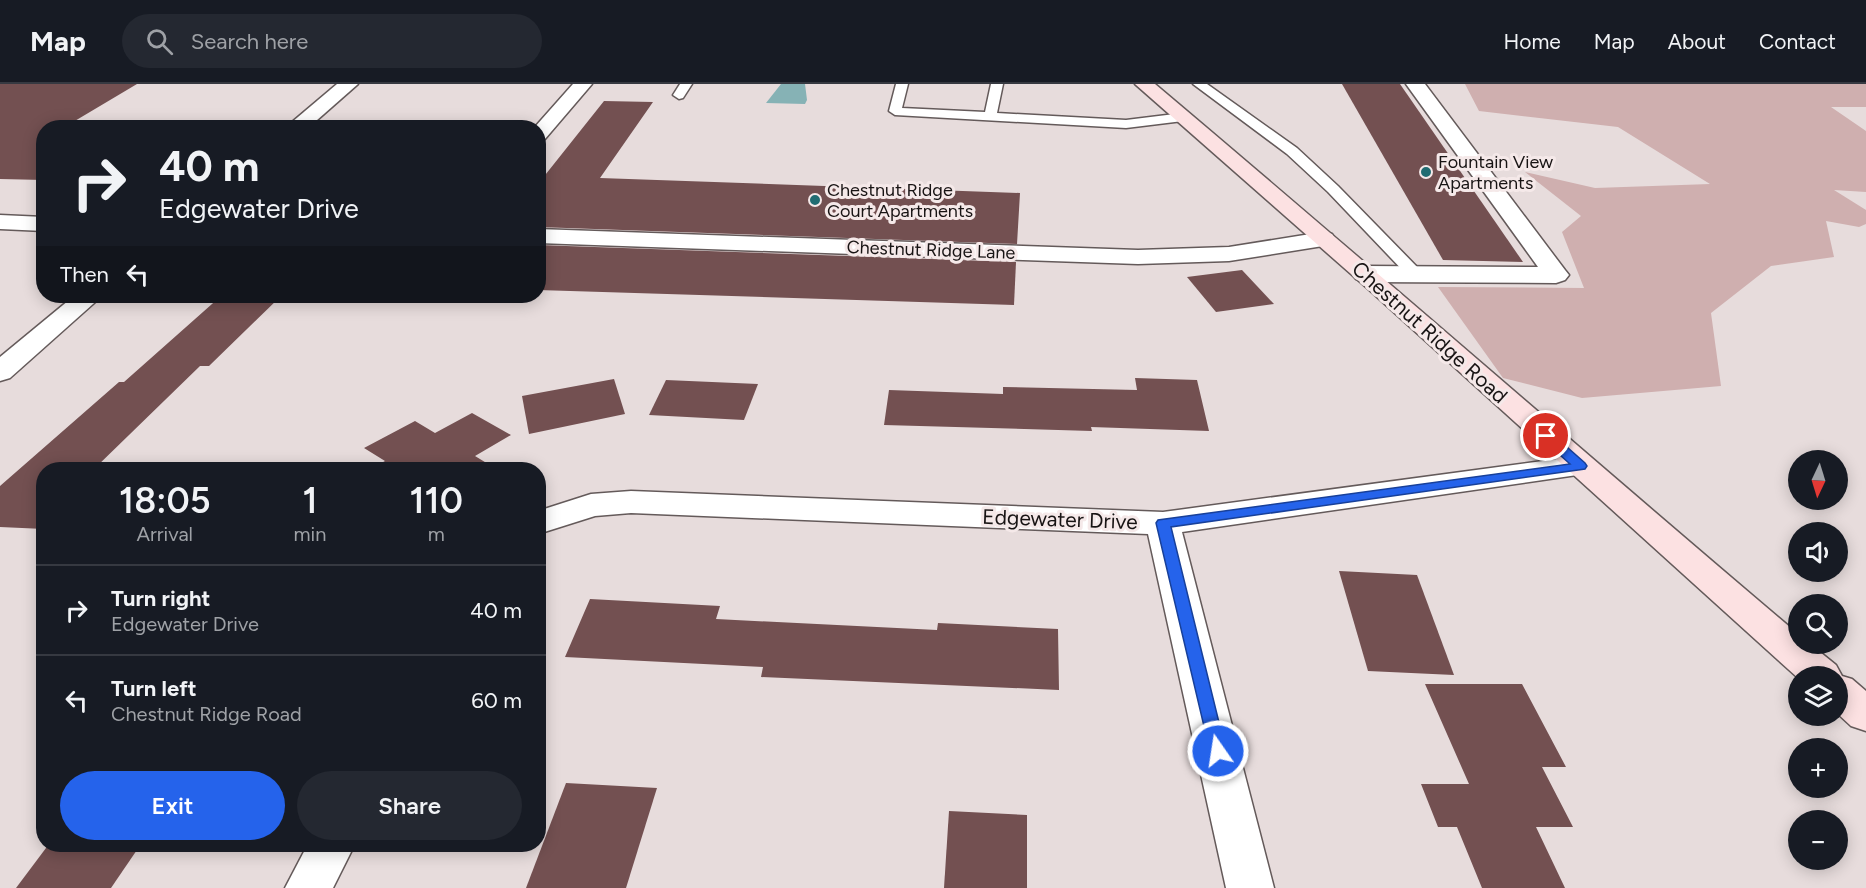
<!DOCTYPE html>
<html lang="en">
<head>
<meta charset="utf-8">
<style>
  body { margin:0; font-family:Figtree,sans-serif; background:#242831; color:#f1f3f6; height:100vh; display:flex; flex-direction:column; font-size:22px; white-space:nowrap }
  * { box-sizing:border-box; margin:0 }
  p { font-size:20px; color:#9ea1a6 }
  .icon { flex:none; width:33px; height:33px; fill:none; stroke:currentColor; stroke-width:2; stroke-linecap:round; stroke-linejoin:round }
  .map { position:relative; flex:1; overflow:hidden }
  .sheet { position:absolute; left:36px; top:378px; width:510px; height:390px; display:flex; flex-direction:column; background:#171b24; border-radius:24px; box-shadow:0 3px 15px #0003 }
  .sheet>* { flex:none }
  .top-card { position:absolute; left:36px; top:36px; width:510px; height:183px; border-radius:24px; box-shadow:0 3px 15px #0003; background:#171b24; color:#f1f3f6; overflow:hidden }
  .needle { width:39px; rotate:184deg }
  .buttons { position:absolute; left:1788px; top:366px; display:grid; gap:12px }
  .buttons a { display:grid; place-items:center; width:60px; height:60px; border-radius:50%; background:#171b24; box-shadow:0 3px 15px #0003; font-size:30px }
  .pin { position:absolute; display:grid; place-items:center; width:51px; height:51px; color:#fff; margin:-26px; border:3px solid #fff; border-radius:50%; box-shadow:0 2px 6px #0007 }
  .me { position:absolute; width:66px; margin:-33px; rotate:347deg; stroke-linejoin:round; filter:drop-shadow(0 0 4px #0008) }
  .turn { display:flex; align-items:center; gap:21px; height:126px; padding:0 24px; font-size:27px }
  .turn .icon { width:78px; height:78px; stroke-width:2.5 }
  .turn b { display:block; font-size:42px; line-height:51px }
  .then { display:flex; align-items:center; height:57px; padding:0 24px; background:#0003; gap:12px; font-size:22px }
  .eta { display:flex; justify-content:space-evenly; align-items:center; height:102px; text-align:center }
  .eta b { font-size:36px; font-weight:600; line-height:42px }
  .primary-button { display:flex; gap:12px; margin-top:auto; padding:12px 24px }
  .primary-button a { flex:1; height:69px; border-radius:36px; background:#2563eb; color:#fff; font-size:24px; font-weight:600; line-height:69px; text-align:center }
  .primary-button a+a { background:#242831; color:#f1f3f6 }
  ul { padding:0; list-style:none }
  li { display:flex; align-items:center; gap:18px; height:90px; padding:0 24px; border-top:2px solid #363941 }
  li div { flex:1 }
  li b { display:block; font-size:22px }
  li em { font-style:normal }
  header { display:flex; align-items:center; gap:36px; box-sizing:border-box; height:84px; padding:0 30px; background:#171b24; border-bottom:2px solid #363941 }
  header strong { font-size:28px }
  nav { display:flex; gap:33px; margin-inline-start:auto; font-size:21px }
  .search { width:420px; height:54px; background:#242831; display:flex; align-items:center; gap:15px; box-sizing:border-box; padding:0 21px; border-radius:33px; color:#9ea1a6; font-size:22px }
  .map>svg:first-child { display:block }
  .green { fill:#cfafaf }
  .water { fill:#86b2b5 }
  .building { fill:#735051 }
  .lines { fill:none; stroke-linecap:round; stroke-linejoin:round }
  .lane-casing { stroke:#645a5a; stroke-width:3 }
  .street-casing { stroke:#645a5a; stroke-width:3 }
  .secondary-casing { stroke:#645a5a; stroke-width:3 }
  .lane { fill:#fff; fill-rule:evenodd }
  .street { fill:#fff; fill-rule:evenodd }
  .secondary { fill:#fce1e2; fill-rule:evenodd }
  .route { fill:#2563eb; stroke:#184099; stroke-width:1.5 }
  .poi-dot { fill:#206c72; stroke:#f5e9e9; stroke-width:2 }
  .labels { text-anchor:middle; dominant-baseline:central; stroke-width:6; stroke-linejoin:round; paint-order:stroke }
  .far-poi-label { font-size:18px; fill:#181414; stroke:#f5e9e9; text-anchor:start }
  .far-street-label { font-size:18px; fill:#181414; stroke:#f5e9e9 }
  .street-label { font-size:21px; fill:#181414; stroke:#f5e9e9 }
</style>
</head>
<body>
<header>
<strong>Map</strong>
<div class="search"><svg class="icon" aria-label="search" viewBox="0 0 24 24"><circle cx="10" cy="10" r="6"/><path d="M15 15l6 6"/></svg>Search here</div>
<nav><a>Home</a><a>Map</a><a>About</a><a>Contact</a></nav>
</header>
<div class="map">
<svg width="1866" height="804" viewBox="0 0 1866 804">
  <rect width="100%" height="100%" fill="#e7dcdc"/>
  <!-- green -->
  <path class="green" d="M1465 0H1866V23H1831L1866 47V108L1834 106 1866 126V140L1859 143 1826 137 1834 173 1771 182 1711 229 1721 302 1582 314 1503 294 1438 203 1584 204 1562 148 1581 132 1525 88 1595 104 1710 100 1618 43 1479 27Z"/>
  <!-- water -->
  <path class="water" d="M781 0H805L807 16 805 20 766 19Z"/>
  <!-- building -->
  <g class="building">
    <path d="M0 0H137L63 44H44V96L0 95Z"/>
    <path d="M1342 0H1400L1523 178 1443 176Z"/>
    <path d="M604 17 653 18 600 94 1020 109 1017 160 538 143V100Z"/>
    <path d="M538 161 1016 178 1014 221 538 206Z"/>
    <path d="M1242 186 1274 220 1216 228 1187 193Z"/>
    <path d="M221 212H281L209 282H200L93 386H44V445L0 443V402L119 298H124Z"/>
    <path d="M1135 294 1197 296 1209 347 1091 343 1092 347 884 341 889 306 1003 310V303L1137 306Z"/>
    <path d="M614 295 625 330 529 350 522 312Z"/>
    <path d="M666 296 758 300 744 336 649 331Z"/>
    <path d="M472 329 511 351 475 372 498 386H369L385 377 364 364 415 337 435 349Z"/>
    <path d="M1339 487 1417 491 1454 591 1368 587Z"/>
    <path d="M590 515 720 522 716 535 937 546 938 539 1058 545 1059 606 761 593 763 583 565 573Z"/>
    <path d="M1425 600H1522L1566 683H1542L1573 743H1536L1565 804H1482L1457 743H1438L1421 700H1469Z"/>
    <path d="M566 699 657 704 626 804H526Z"/>
    <path d="M949 727 1027 731V804H944Z"/>
    <path d="M49 760H141L111 804H16Z"/>
  </g>
  <g class="lines">
    <!-- lane casing -->
    <g class="lane-casing">
      <g id="lane">
        <path d="M680 0H692L683 14 679 15 673 11Z"/>
        <path d="M896 0H908L902 24 985 28 991 0H1003L997 29 1126 36 1183 29 1189 33 1183 37 1126 44 895 31 889 27Z"/>
        <path d="M1193 0H1207L1297 64 1338 102 1421 187 1423 190 1421 193H1409L1328 108 1287 70Z"/>
      </g>
    </g>
    <!-- street casing -->
    <g class="street-casing">
      <g id="street">
        <path d="M337 0H358L308 44H285Z"/>
        <path d="M573 0H592L545 55 538 57V44H534Z"/>
        <path d="M1406 0H1425L1565 186 1569 191 1565 196 1556 199 1365 198 1356 195 1352 190 1356 185 1365 182 1538 183Z"/>
        <path d="M0 131 44 133V147L0 145Z"/>
        <path d="M538 145 1138 166 1229 163 1323 148 1332 150 1335 155 1332 160 1323 162 1229 177 1138 180 538 159Z"/>
        <path d="M74 212H102L10 294 0 297V273Z"/>
        <path d="M1580 372 1591 375 1596 382 1591 389 1182 448 1274 804H1226L1148 450 631 429 595 432 538 450V427L591 410 631 407 1163 428Z"/>
        <path d="M308 760H355L333 804H285Z"/>
      </g>
    </g>
    <!-- secondary casing -->
    <g class="secondary-casing">
      <path id="secondary" d="M1135 0H1155C1371 182 1583 368 1798 550V560H1810L1836 581 1842 592 1852 595 1866 607V647L1851 642 1838 630V592L1798 594 1368 205Z"/>
    </g>
    <!-- lane -->
    <use href="#lane" class="lane"/>
    <!-- street -->
    <use href="#street" class="street"/>
    <!-- secondary -->
    <use href="#secondary" class="secondary"/>
  </g>
  <!-- route -->
  <path class="route" d="M1546 348 1551 349 1585 379 1587 382 1585 385 1171 443 1226 667 1224 672 1218 674 1211 672 1156 439 1158 436 1570 380 1542 355 1540 352Z"/>
  <!-- markers -->
  <g class="poi-dot">
    <circle cx="1426" cy="88" r="6"/>
    <circle cx="815" cy="116" r="6"/>
  </g>
  <g class="labels">
    <!-- far-poi labels -->
    <g class="far-poi-label">
      <text x="1438" y="78">Fountain View<tspan x="1438" dy="21">Apartments</tspan></text>
      <text x="827" y="106">Chestnut Ridge<tspan x="827" dy="21">Court Apartments</tspan></text>
    </g>
    <!-- far-street labels -->
    <g class="far-street-label">
      <text transform="translate(931 166) rotate(2)">Chestnut Ridge Lane</text>
    </g>
    <!-- street labels -->
    <g class="street-label">
      <text transform="translate(1430 248) rotate(42)">Chestnut Ridge Road</text>
      <text transform="translate(1060 435) rotate(2)">Edgewater Drive</text>
    </g>
  </g>
</svg>
<div class="buttons">
<a><svg class="needle" viewBox="-14 -14 28 28"><path d="M0-13l5 13h-10z" fill="#e53935"/><path d="M0 13l5-13h-10z" fill="#9ea1a6"/></svg></a>
<a><svg class="icon" aria-label="sound" viewBox="0 0 24 24"><path d="M4 9h4l5-4v14l-5-4H4zM17 9q2 3 0 6"/></svg></a>
<a><svg class="icon" aria-label="search" viewBox="0 0 24 24"><circle cx="10" cy="10" r="6"/><path d="M15 15l6 6"/></svg></a>
<a><svg class="icon" aria-label="layers" viewBox="0 0 24 24"><path d="M12 4l9 5-9 5-9-5zM3 14l9 5 9-5"/></svg></a>
<a>+</a>
<a>−</a>
</div>
<div class="pin" style="left:1546px;top:352px;background:#d93025"><svg class="icon" aria-label="arrive" viewBox="0 0 24 24"><path d="M6 21V4h12l-3 4 3 4H6"/></svg></div>
<svg class="me" style="left:1218px;top:667px" viewBox="-20 -20 40 40"><circle r="17" fill="#2563eb" stroke="#fff" stroke-width="3"/><path d="M0-11L8 9 0 5-8 9z" fill="#fff"/></svg>
<div class="top-card">
<div class="turn"><svg class="icon" aria-label="right" viewBox="0 0 24 24"><path d="M7 20v-9h11M14 6l5 5-5 5"/></svg><div><b>40 m</b>Edgewater Drive</div></div>
<div class="then">Then<svg class="icon" aria-label="left" viewBox="0 0 24 24"><path d="M17 20v-9H6M10 6l-5 5 5 5"/></svg></div>
</div>
<section class="sheet">
<div class="eta">
<div><b>18:05</b><p>Arrival</p></div>
<div><b>1</b><p>min</p></div>
<div><b>110</b><p>m</p></div>
</div>
<ul>
<li><svg class="icon" aria-label="right" viewBox="0 0 24 24"><path d="M7 20v-9h11M14 6l5 5-5 5"/></svg><div><b>Turn right</b><p>Edgewater Drive</p></div><em>40 m</em></li>
<li><svg class="icon" aria-label="left" viewBox="0 0 24 24"><path d="M17 20v-9H6M10 6l-5 5 5 5"/></svg><div><b>Turn left</b><p>Chestnut Ridge Road</p></div><em>60 m</em></li>
</ul>
<div class="primary-button"><a>Exit</a><a>Share</a></div>
</section>
</div>
</body>
</html>
